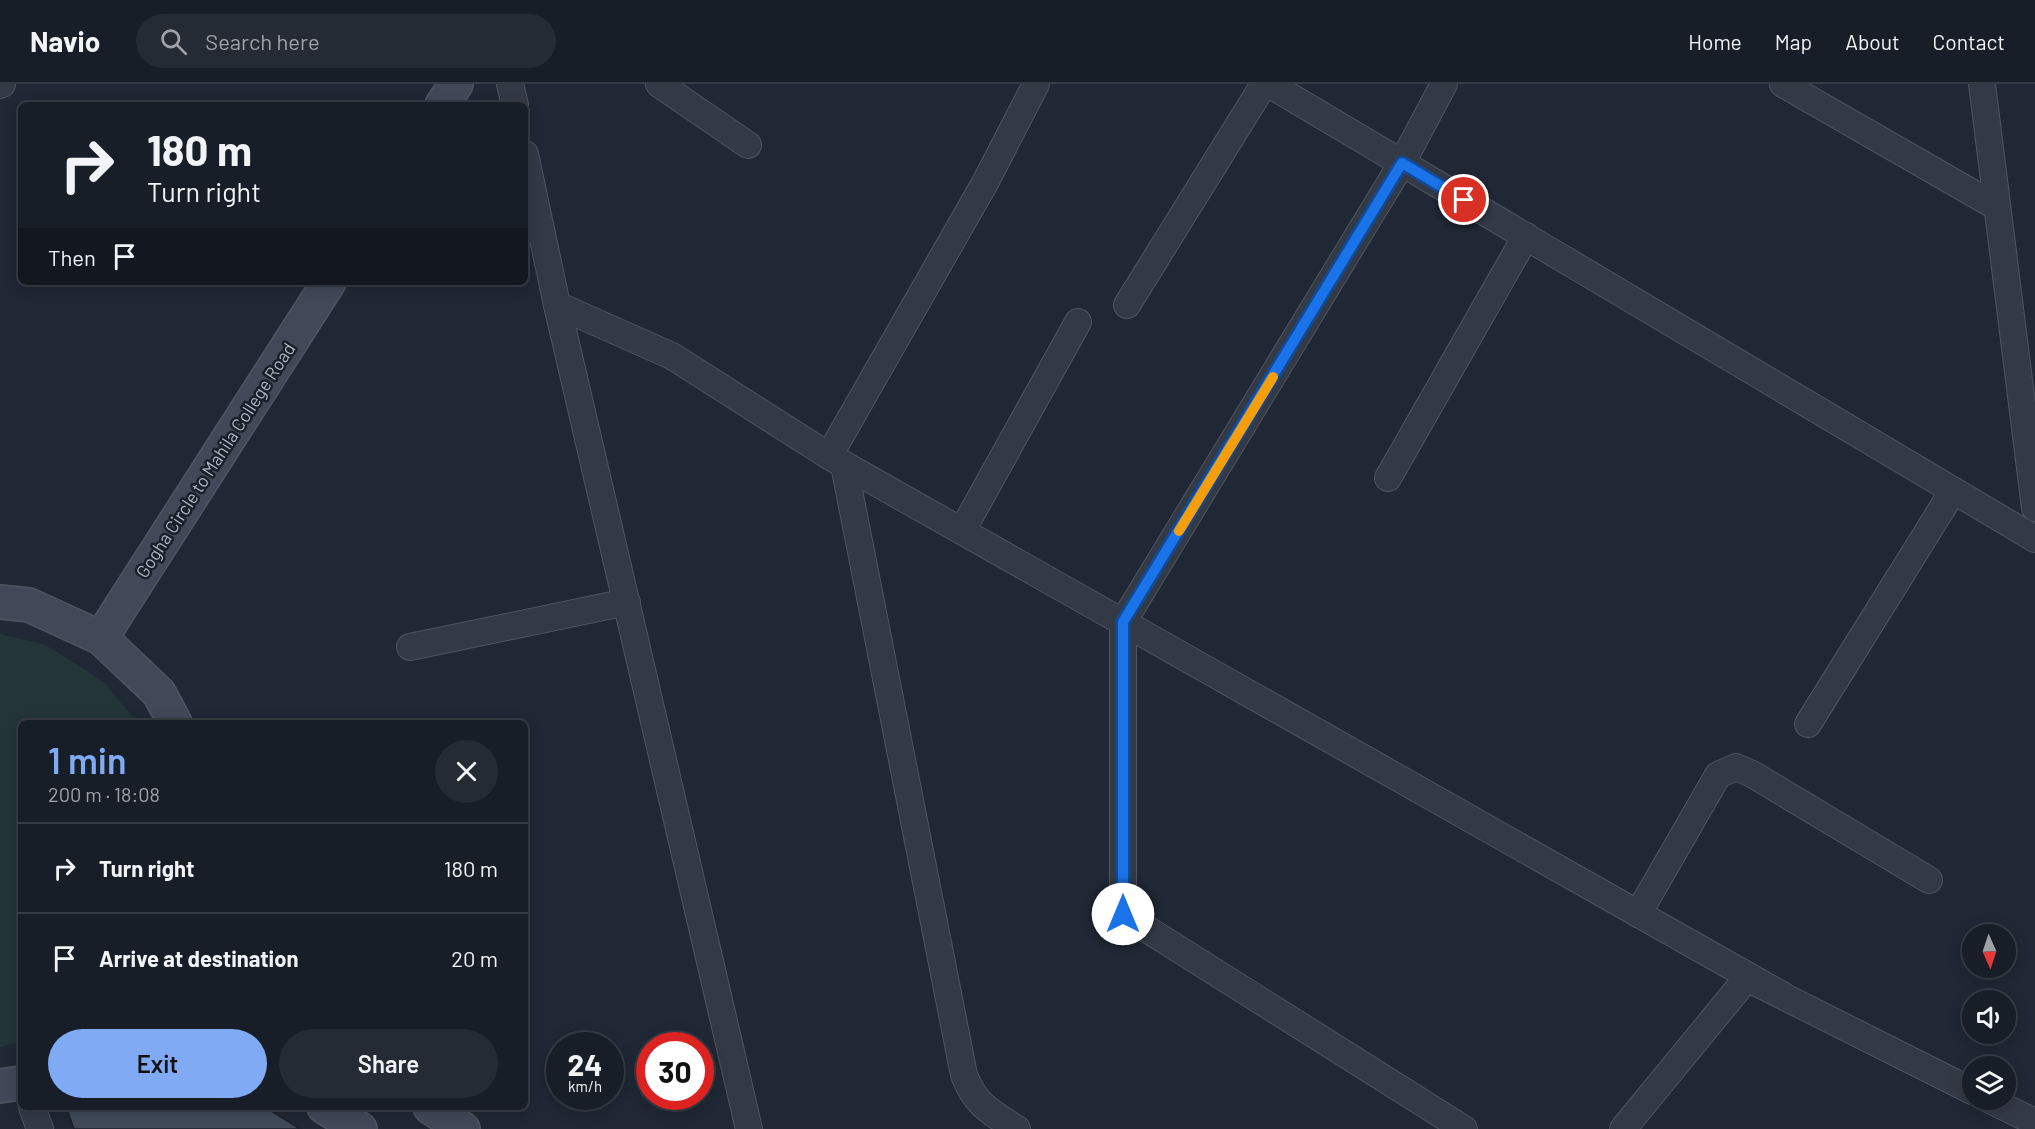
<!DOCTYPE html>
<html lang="en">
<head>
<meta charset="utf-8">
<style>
  body { margin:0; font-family:Barlow,sans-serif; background:#252b34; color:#f1f3f6; height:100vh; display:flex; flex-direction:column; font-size:22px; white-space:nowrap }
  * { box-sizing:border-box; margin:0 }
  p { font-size:20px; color:#9fa2a8 }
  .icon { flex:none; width:33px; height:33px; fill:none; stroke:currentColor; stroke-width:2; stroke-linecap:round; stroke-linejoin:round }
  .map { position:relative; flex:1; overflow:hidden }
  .side { position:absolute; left:18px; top:636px; width:510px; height:390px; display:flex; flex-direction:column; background:#181e28; border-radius:9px; box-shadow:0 3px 15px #0003,0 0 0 2px #363c45 }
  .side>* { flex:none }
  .hud { position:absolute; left:18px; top:18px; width:510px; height:183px; border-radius:9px; box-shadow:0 3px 15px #0003,0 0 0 2px #363c45; background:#181e28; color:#f1f3f6; overflow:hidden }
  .needle { width:39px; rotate:177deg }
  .fabs { position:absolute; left:1962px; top:840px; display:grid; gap:12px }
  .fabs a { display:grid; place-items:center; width:54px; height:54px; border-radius:50%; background:#181e28; box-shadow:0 3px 15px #0003,0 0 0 2px #363c45; font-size:30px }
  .speed { position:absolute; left:546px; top:948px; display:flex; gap:12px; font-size:30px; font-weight:700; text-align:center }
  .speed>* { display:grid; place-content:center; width:78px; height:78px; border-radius:50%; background:#181e28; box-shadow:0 3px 15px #0003,0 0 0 2px #363c45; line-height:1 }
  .speed small { font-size:15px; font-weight:400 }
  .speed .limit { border:9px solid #d22; background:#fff; color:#111 }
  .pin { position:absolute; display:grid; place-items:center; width:51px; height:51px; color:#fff; margin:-26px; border:3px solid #fff; border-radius:50%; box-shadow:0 2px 6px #0007 }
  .me { position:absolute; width:66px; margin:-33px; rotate:0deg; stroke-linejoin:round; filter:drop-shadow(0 0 4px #0008) }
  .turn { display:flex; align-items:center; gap:21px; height:126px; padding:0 30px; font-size:27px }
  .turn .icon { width:78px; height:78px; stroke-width:2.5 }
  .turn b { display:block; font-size:42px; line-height:51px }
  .then { display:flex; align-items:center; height:57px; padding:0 30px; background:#0003; gap:12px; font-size:22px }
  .round { display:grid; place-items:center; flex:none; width:63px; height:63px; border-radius:32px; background:#252b34 }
  .overview { display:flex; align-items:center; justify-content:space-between; height:102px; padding:0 30px }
  h1 { font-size:36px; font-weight:600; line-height:45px; color:#81aaf4 }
  .action { display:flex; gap:12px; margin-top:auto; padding:12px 30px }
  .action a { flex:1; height:69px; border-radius:36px; background:#81aaf4; color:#111; font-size:24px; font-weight:600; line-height:69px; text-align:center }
  .action a+a { background:#252b34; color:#f1f3f6 }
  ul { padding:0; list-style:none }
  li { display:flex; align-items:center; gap:18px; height:90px; padding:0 30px; border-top:2px solid #363c45 }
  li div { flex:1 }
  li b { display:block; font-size:22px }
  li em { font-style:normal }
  header { display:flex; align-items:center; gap:36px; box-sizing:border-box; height:84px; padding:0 30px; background:#181e28; border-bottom:2px solid #363c45 }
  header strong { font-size:28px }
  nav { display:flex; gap:33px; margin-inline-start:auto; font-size:21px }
  .search { width:420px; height:54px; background:#252b34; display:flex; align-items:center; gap:15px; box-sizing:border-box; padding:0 21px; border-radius:33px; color:#9fa2a8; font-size:22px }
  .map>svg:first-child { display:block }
  .green { fill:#233537 }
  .building { fill:#414b5a; stroke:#1b222c; stroke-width:1.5 }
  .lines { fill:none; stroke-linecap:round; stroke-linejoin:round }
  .minor-casing { stroke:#4e5561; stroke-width:28 }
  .secondary-casing { stroke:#4e5561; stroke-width:36 }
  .minor { stroke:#333a46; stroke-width:26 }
  .secondary { stroke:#414959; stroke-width:33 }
  .route-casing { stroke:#114b97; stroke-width:15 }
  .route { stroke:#1a73e8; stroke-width:10 }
  .slow { stroke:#f59e0b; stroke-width:10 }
  .labels { text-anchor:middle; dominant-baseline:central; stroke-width:5; stroke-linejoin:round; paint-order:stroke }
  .street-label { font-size:18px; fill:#adb5c3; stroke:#19202a }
</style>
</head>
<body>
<header>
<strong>Navio</strong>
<div class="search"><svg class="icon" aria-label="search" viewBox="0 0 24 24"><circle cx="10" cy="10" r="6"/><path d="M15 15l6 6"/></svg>Search here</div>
<nav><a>Home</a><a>Map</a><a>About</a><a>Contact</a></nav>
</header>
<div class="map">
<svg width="2035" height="1045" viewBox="0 0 2035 1045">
  <rect width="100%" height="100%" fill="#202835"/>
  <!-- green -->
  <path class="green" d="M0 550 44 560 104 598 137 639H21V957L0 963Z"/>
  <!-- building -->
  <path class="building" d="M71 1023H265L300 1045H74L67 1025Z"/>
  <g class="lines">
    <!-- minor casing -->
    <g class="minor-casing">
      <g id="minor">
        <path d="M510 0 515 21"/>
        <path d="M659 0 748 61"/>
        <path d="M1269 0 2035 455"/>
        <path d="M1444 0 1402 79 1123 538V830L1464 1045"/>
        <path d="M1783 0 1997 123"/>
        <path d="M1982 0 2035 424"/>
        <path d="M0 1 2 0"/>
        <path d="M525 70 557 221 672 272 829 372 1782 911"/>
        <path d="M557 221 749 1045"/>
        <path d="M1127 221 1264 0"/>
        <path d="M829 372 986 97 1036 0"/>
        <path d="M844 381 964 991C976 1022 991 1028 1017 1045"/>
        <path d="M1388 394 1526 152"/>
        <path d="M962 447 1078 238"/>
        <path d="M410 563 627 518"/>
        <path d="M1808 640 1953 407"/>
        <path d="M1638 830 1718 691 1736 683 1752 690 1929 796"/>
        <path d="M1990 1016 2035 1038"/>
        <path d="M32 1023 40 1045"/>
        <path d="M1623 1045 1747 894 1972 1007"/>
      </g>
    </g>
    <!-- secondary casing -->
    <g class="secondary-casing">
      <g id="secondary">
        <path d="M442 21 456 0"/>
        <path d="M0 518 29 521 101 554 159 609 175 639"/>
        <path d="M101 554 329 198"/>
        <path d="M0 1002 21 999"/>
        <path d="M324 1023 360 1045"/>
        <path d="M430 1023 463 1045"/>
      </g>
    </g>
    <!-- minor -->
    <use href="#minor" class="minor"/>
    <!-- secondary -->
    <use href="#secondary" class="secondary"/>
  </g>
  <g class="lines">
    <!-- route casing -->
    <g class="route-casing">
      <path id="route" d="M1123 830V538L1402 79 1464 116"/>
    </g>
    <!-- route -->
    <use href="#route" class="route"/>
    <!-- slow -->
    <path class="slow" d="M1179 447 1273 293"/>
  </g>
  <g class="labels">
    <!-- street labels -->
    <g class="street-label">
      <text transform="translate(215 376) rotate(-57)">Gogha Circle to Mahila College Road</text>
    </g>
  </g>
</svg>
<div class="fabs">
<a><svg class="needle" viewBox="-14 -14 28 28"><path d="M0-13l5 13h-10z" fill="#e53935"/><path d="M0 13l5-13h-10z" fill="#9fa2a8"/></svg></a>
<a><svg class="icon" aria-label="sound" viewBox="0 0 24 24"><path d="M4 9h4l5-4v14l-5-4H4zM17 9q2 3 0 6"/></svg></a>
<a><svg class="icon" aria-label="layers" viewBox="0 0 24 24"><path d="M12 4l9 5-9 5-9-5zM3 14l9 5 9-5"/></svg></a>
</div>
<div class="speed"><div>24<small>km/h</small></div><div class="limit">30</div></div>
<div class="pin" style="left:1464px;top:116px;background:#d93025"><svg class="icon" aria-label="arrive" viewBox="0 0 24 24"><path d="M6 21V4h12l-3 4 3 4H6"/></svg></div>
<svg class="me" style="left:1123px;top:830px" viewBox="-20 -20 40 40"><circle r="19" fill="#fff"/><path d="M0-13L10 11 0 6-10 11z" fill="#1a73e8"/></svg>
<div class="hud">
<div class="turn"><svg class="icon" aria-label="right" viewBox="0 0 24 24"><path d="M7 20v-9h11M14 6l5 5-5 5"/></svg><div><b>180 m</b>Turn right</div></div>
<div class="then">Then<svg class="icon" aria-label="arrive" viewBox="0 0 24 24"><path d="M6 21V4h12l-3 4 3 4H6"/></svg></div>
</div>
<section class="side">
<div class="overview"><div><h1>1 min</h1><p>200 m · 18:08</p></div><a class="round"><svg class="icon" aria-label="close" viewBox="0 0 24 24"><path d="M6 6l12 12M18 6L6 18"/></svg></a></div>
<ul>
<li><svg class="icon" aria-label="right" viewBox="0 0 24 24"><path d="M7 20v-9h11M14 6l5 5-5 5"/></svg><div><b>Turn right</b></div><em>180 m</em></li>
<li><svg class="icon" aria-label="arrive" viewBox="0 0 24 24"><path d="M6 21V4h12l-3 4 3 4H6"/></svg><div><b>Arrive at destination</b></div><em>20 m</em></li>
</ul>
<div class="action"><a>Exit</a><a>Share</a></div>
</section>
</div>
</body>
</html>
